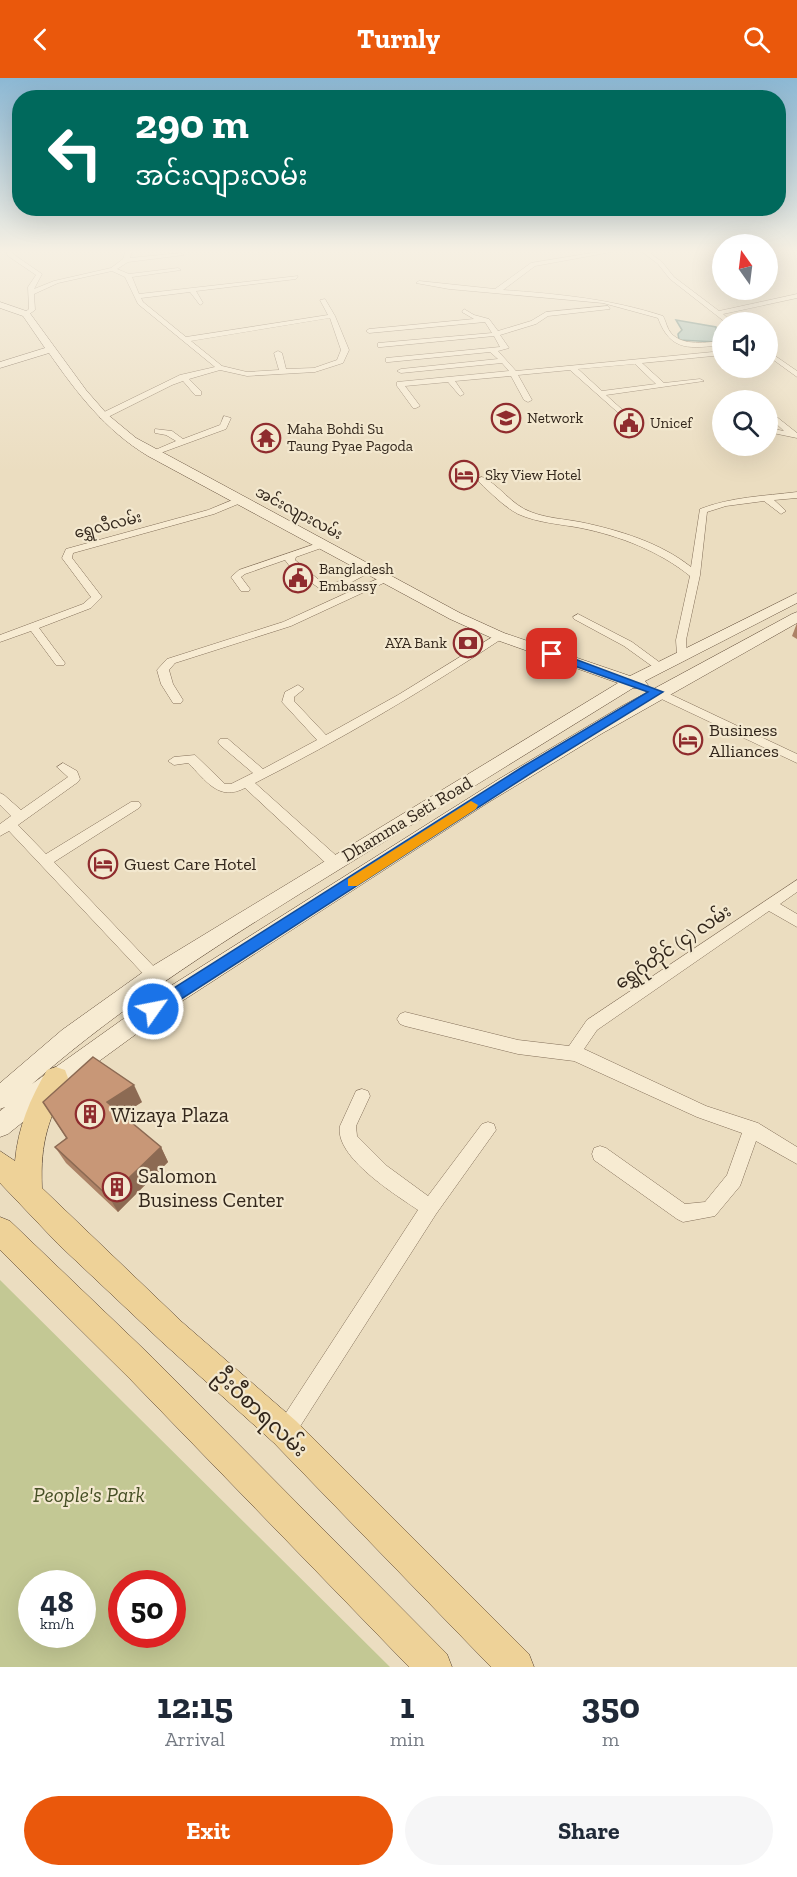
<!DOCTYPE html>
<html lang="en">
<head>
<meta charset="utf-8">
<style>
  body { margin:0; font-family:"Zilla Slab","Noto Sans Myanmar",serif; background:#f6f6f7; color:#1f2937; height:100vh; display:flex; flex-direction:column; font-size:22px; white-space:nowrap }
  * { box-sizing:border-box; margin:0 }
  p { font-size:20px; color:#747a83 }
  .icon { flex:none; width:33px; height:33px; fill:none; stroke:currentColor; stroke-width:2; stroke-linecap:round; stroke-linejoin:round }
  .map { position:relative; height:1589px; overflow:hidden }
  .panel { display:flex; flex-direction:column; background:#fff; flex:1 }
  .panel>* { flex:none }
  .banner { position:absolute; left:12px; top:12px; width:774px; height:126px; border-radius:24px; box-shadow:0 6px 24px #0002; background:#00695c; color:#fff; overflow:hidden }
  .needle { width:39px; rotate:346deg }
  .fabs { position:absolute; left:712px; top:156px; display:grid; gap:12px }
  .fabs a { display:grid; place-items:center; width:66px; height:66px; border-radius:50%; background:#fff; box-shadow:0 6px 24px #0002; font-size:30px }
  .speed { position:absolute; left:18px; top:1492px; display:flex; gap:12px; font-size:30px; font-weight:700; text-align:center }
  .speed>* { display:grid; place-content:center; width:78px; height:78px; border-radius:50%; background:#fff; box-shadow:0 6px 24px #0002; line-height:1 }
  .speed small { font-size:15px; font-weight:400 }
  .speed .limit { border:9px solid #d22; background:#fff; color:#111 }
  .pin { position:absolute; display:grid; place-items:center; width:51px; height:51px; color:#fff; margin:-26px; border-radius:12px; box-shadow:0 3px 9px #0006 }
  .me { position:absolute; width:66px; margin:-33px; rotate:57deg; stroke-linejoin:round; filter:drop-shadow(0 0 4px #0008) }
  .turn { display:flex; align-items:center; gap:21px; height:126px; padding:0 24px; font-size:27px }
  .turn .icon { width:78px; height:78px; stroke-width:2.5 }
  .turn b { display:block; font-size:42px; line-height:51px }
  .eta { display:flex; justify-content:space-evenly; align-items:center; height:102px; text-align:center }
  .eta b { font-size:36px; font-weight:800; line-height:42px }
  .cta { display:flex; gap:12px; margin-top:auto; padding:12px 24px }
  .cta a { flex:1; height:69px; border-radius:36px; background:#ea580c; color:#fff; font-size:24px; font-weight:800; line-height:69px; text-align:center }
  .cta a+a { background:#f6f6f7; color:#1f2937 }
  header { display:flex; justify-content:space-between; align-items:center; height:78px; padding:0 24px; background:#ea580c; color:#fff; font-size:27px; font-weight:800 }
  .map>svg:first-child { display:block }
  .green { fill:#c3c894; fill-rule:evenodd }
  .water { fill:#a2bdb5; stroke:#6a8a82; stroke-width:1.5 }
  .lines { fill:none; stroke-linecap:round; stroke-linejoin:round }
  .street-casing { stroke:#836f59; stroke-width:1 }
  .secondary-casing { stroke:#65503c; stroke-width:1 }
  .primary-casing { stroke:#513d2d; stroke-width:1 }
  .street { fill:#f7ebd2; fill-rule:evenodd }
  .secondary { fill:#f7ebd2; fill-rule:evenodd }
  .primary { fill:#eed298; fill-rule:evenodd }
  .wall { fill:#ac8266 }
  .shaded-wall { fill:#8c6a53 }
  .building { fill:#c89777; stroke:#8c6a53; stroke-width:1.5 }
  .route { fill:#1a73e8; stroke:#114b97; stroke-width:1.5 }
  .slow { fill:#f59e0b }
  .labels { text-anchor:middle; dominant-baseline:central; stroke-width:4.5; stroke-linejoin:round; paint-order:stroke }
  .far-poi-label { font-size:15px; fill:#33271c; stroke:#f3e8cf; text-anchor:start }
  .far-street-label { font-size:15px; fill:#33271c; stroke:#f3e8cf }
  .poi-label { font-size:18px; fill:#33271c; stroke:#f3e8cf; text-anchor:start }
  .street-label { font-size:18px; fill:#33271c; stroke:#f3e8cf }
  .near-poi-label { font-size:21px; fill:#33271c; stroke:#f3e8cf; text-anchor:start }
  .near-street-label { font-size:21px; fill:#33271c; stroke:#f3e8cf }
  .near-park-label { font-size:21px; font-style:italic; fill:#454f24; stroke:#f3e8cf }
</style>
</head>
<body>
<header><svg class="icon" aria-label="back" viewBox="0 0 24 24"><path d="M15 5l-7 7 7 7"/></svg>Turnly<svg class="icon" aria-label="search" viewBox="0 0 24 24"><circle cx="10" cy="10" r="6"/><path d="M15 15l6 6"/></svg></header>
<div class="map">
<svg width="797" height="1589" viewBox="0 0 797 1589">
  <rect width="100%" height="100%" fill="#ebddc0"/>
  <!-- green -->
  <path class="green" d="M0 1202 390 1589H0ZM32 1506H82V1557H32ZM122 1506H172V1557H122Z"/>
  <!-- water -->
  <path class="water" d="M676 242 716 249 717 264 679 262 678 256 682 252Z"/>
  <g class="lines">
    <!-- street casing -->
    <g class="street-casing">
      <g id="street">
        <path d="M6 172H12L13 176 42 196 34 211 54 203 111 190 123 181 126 172H132L130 180 181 175 184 177 128 184 117 191 129 196 178 190 181 192 132 199 139 216 298 198 296 201 196 213 203 225 200 227 190 214 141 220 143 224 186 259 328 237 320 222 325 221 335 238 349 272 343 285 315 294 247 298 220 292 189 301 201 313V317H195L183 303 172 307 106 340H100V336L180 297 215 289 138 226 125 199 112 193 58 205 34 216 35 232 28 237H24V235L29 231 28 209 36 197 8 178ZM330 240 341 272 337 282 314 290 286 291 282 275 278 273 274 275 279 292 247 294 222 288 191 263Z"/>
        <path d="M610 172H622L535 188 503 212C558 216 611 221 663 238 666 243 667 251 671 255 683 269 707 264 723 263V267C691 270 671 275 658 240L603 225 449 211 416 205 419 203 495 211 531 185Z"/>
        <path d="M640 172H646L662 184 674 199 719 233 797 216V220L723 236 732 244H725L670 201 658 186Z"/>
        <path d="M608 228 610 231 548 238 536 246 500 257 509 270 498 273 516 293 723 273V277L642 285 664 305 700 301 704 303 606 317 626 335V339H623L570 292 518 297 532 322 528 324 524 322 511 298 455 303 464 316 460 318 448 304 405 308 420 328 416 330H413L397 308V304L509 293 502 285 401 295 397 293 401 291 498 281 490 274 389 284H386V280L500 269 494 258 381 269H378V265L492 255 485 244 369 255 366 253 369 251 474 241 462 234 464 231 474 237 489 241 498 253 531 243 546 234ZM635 286 656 306 602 313 578 291Z"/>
        <path d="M768 273 797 293V299L768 278Z"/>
        <path d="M768 332 797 355V360L768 354V350L784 353 768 338Z"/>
        <path d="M224 338 231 340 226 351 155 377 148 375 176 363 166 357 155 355V351L172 353 183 361 220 347Z"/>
        <path d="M482 399C500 407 511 427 531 434 546 440 564 441 580 444 619 452 661 465 691 489L700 431C731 419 764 418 797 414V420L774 422 786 433 781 436 764 423 726 428 707 434 700 497 686 562 687 577 682 580 677 577 676 562 690 498C659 473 620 458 581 450 560 446 538 445 518 436 503 428 491 415 479 404V400Z"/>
        <path d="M240 419 244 422 243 424 214 436 73 475 72 480 102 519 91 530 39 550 65 585 64 587H56L31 553 0 564V557L83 526 91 519 62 480 66 471 208 432Z"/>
        <path d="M324 463 327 464V468L296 479 295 482 325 507 333 506 366 490 374 492 339 511 323 513 291 490 285 482 245 496 241 499 250 511 249 513H241L231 499 239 492Z"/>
        <path d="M384 498 388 499V503L291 548 175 585 169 592 173 606 183 622 181 625H173L161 606 157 592 167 581 283 544Z"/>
        <path d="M578 536 632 564 666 589 664 591H656L624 568 574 541 573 539Z"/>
        <path d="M499 555 503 556V560C423 613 340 662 255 705L340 781 342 785 340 789H330L245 710C218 724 206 702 188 685L174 687 168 683 174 679 195 677 225 706H231L253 695 220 667 218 664 220 661H228L263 691 317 662 282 624 285 614 298 607 304 611 294 619V623L326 657 398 617Z"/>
        <path d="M657 610 797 676V685L653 617 651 614Z"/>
        <path d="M63 685 77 693 80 701 78 704 18 747 46 776 131 724H139L141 727 139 730 54 784 159 894 161 898 159 902 154 904 149 902 9 753 0 758V746L11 738 0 727V715L4 717 21 732 68 699 57 689Z"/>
        <path d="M797 802V814L780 826 797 836V849L769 833 597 952 584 971 706 1028 758 1045 797 1069V1086L756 1063 740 1108 715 1138 683 1144 677 1141 594 1082 592 1076 594 1070 600 1068 606 1070 685 1126 705 1124 727 1097 742 1055 697 1039 574 983 518 976 405 948 400 946 397 941 400 936 405 934 518 962 569 968 587 942Z"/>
        <path d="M362 1011 368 1013 370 1018 356 1048 357 1058 387 1088 428 1118 482 1046 488 1044 494 1046 496 1052 436 1136 292 1361 285 1364 278 1361 275 1354 278 1347 418 1132C396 1117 334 1079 340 1048L356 1013Z"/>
      </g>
    </g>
    <!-- secondary casing -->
    <g class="secondary-casing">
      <path id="secondary" d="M0 224 29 234 86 312 107 336 136 360 460 535 504 555 630 598 797 515V525L645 603 648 607 646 611 633 610C535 670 438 731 340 791 233 857 127 923 32 1006L161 914 499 701 622 628 792 536 797 534V545L601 656 489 724 176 927 91 989 8 1056 0 1059V1033L5 1029 0 1031V1005L62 952 146 892 618 605 494 561 450 541 148 378C105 352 77 315 49 275L0 290V284L45 270 23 238 0 230Z"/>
    </g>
    <!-- primary casing -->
    <g class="primary-casing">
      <g id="primary">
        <path d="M56 989 65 992 68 1000C49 1043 40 1061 42 1110L182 1244 296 1343 529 1576 534 1589H491L274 1365 162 1264 58 1166 0 1105V1073L15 1083C18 1049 30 1021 47 992Z"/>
        <path d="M0 1139 10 1143 152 1279 447 1576 452 1589H409L130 1301 0 1172Z"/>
      </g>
    </g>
    <!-- street -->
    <use href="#street" class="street"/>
    <!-- secondary -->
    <use href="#secondary" class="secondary"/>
    <!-- primary -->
    <use href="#primary" class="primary"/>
  </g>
  <!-- wall -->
  <g class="wall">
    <path d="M797 545V561L792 558Z"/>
    <path d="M43 1024H142L122 1037 161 1069 168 1084 118 1134 66 1085 55 1069 66 1060Z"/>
  </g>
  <!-- shaded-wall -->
  <g class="shaded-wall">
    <path d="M134 1007 142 1024 115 1041 107 1024Z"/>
    <path d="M161 1069 168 1084 118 1134 109 1119Z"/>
  </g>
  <!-- building -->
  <path class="building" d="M93 979 134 1007 107 1024 161 1069 109 1119 55 1069 67 1060 43 1024Z"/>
  <!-- sky -->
  <linearGradient id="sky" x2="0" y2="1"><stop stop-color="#8cb8d4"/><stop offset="0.44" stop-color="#f6f0e3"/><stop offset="1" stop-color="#f6f0e3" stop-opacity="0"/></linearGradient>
  <rect width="797" height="394" fill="url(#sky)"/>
  <!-- route -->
  <path class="route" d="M549 574H556L663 614 533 694 158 936H147L145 931 147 927 524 688 648 614 549 579Z"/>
  <!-- slow -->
  <path class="slow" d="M471 723 478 727 476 731 357 808H348V801Z"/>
  <!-- icons -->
  <defs>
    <g id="school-ring" transform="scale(1.5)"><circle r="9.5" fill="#f3e8cf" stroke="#8f2c2e" stroke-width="1.5"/><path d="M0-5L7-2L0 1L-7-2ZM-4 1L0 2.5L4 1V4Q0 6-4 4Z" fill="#8f2c2e"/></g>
    <g id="civic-ring" transform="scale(1.5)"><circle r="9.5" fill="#f3e8cf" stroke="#8f2c2e" stroke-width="1.5"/><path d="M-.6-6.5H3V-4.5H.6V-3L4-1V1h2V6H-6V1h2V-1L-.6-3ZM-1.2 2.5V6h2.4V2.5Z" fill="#8f2c2e"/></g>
    <g id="temple-ring" transform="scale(1.5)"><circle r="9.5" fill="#f3e8cf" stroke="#8f2c2e" stroke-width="1.5"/><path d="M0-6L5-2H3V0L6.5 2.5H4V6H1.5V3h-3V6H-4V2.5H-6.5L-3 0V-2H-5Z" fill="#8f2c2e"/></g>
    <g id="hotel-ring" transform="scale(1.5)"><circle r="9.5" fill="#f3e8cf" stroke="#8f2c2e" stroke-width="1.5"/><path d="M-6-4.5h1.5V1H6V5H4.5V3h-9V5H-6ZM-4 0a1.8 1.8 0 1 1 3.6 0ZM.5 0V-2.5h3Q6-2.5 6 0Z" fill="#8f2c2e"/></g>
    <g id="bank-ring" transform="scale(1.5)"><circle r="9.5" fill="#f3e8cf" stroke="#8f2c2e" stroke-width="1.5"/><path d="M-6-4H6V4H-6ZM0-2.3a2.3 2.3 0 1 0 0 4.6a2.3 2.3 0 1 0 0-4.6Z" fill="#8f2c2e"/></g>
    <g id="building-ring" transform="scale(1.5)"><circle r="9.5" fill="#f3e8cf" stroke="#8f2c2e" stroke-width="1.5"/><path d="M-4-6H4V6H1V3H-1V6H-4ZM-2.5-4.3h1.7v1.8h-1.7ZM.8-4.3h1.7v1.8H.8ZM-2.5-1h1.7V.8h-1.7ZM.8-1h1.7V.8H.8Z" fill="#8f2c2e"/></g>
  </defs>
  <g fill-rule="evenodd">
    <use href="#school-ring" x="506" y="340"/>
    <use href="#civic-ring" x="629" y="345"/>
    <use href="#temple-ring" x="266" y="360"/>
    <use href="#hotel-ring" x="464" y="397"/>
    <use href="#civic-ring" x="298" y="500"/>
    <use href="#bank-ring" x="468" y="565"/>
    <use href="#hotel-ring" x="688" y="662"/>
    <use href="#hotel-ring" x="103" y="786"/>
    <use href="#building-ring" x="90" y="1036"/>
    <use href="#building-ring" x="117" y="1109"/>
  </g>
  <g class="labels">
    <!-- far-poi labels -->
    <g class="far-poi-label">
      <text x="527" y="340">Network</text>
      <text x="650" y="345">Unicef</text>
      <text x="287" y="351">Maha Bohdi Su<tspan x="287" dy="17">Taung Pyae Pagoda</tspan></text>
      <text x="485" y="397">Sky View Hotel</text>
      <text x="319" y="491">Bangladesh<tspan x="319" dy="17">Embassy</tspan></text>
      <text x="447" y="565" text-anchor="end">AYA Bank</text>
    </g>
    <!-- far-street labels -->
    <g class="far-street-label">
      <text transform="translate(299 435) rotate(28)">အင်းလျားလမ်း</text>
      <text transform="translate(108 447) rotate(-14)">ရွှေလီလမ်း</text>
    </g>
    <!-- poi labels -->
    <g class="poi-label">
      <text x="709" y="652">Business<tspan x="709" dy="21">Alliances</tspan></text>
      <text x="124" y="786">Guest Care Hotel</text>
    </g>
    <!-- street labels -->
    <g class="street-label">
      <text transform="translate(407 741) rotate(-31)">Dhamma Seti Road</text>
      <text transform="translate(673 869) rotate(-34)">ရွှေဂုံတိုင် (၄) လမ်း</text>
    </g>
    <!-- near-poi labels -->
    <g class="near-poi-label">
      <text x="111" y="1036">Wizaya Plaza</text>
      <text x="138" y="1097">Salomon<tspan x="138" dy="24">Business Center</tspan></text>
    </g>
    <!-- near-street labels -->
    <g class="near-street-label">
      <text transform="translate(261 1334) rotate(43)">ဦးဝီစာရလမ်း</text>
    </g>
    <!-- near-park labels -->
    <g class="near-park-label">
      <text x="89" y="1416">People's Park</text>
    </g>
  </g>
</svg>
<div class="fabs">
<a><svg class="needle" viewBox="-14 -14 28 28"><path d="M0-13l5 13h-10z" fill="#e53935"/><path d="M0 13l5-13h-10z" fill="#747a83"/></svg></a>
<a><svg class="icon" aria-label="sound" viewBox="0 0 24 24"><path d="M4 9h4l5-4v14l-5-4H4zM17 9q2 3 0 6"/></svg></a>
<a><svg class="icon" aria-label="search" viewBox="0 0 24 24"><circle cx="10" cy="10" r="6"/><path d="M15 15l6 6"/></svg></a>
</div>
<div class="speed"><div>48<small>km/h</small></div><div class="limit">50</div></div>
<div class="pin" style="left:552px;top:576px;background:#d93025"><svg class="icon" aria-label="arrive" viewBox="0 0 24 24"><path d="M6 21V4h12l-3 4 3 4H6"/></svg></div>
<svg class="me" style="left:153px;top:931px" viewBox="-20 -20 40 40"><circle r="17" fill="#1a73e8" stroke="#fff" stroke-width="3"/><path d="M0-11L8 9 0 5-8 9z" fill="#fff"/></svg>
<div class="banner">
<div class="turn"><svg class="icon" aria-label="left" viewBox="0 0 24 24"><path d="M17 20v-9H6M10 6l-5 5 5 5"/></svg><div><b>290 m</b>အင်းလျားလမ်း</div></div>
</div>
</div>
<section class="panel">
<div class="eta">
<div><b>12:15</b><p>Arrival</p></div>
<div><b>1</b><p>min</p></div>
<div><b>350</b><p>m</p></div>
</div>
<div class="cta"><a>Exit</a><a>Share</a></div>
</section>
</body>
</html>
